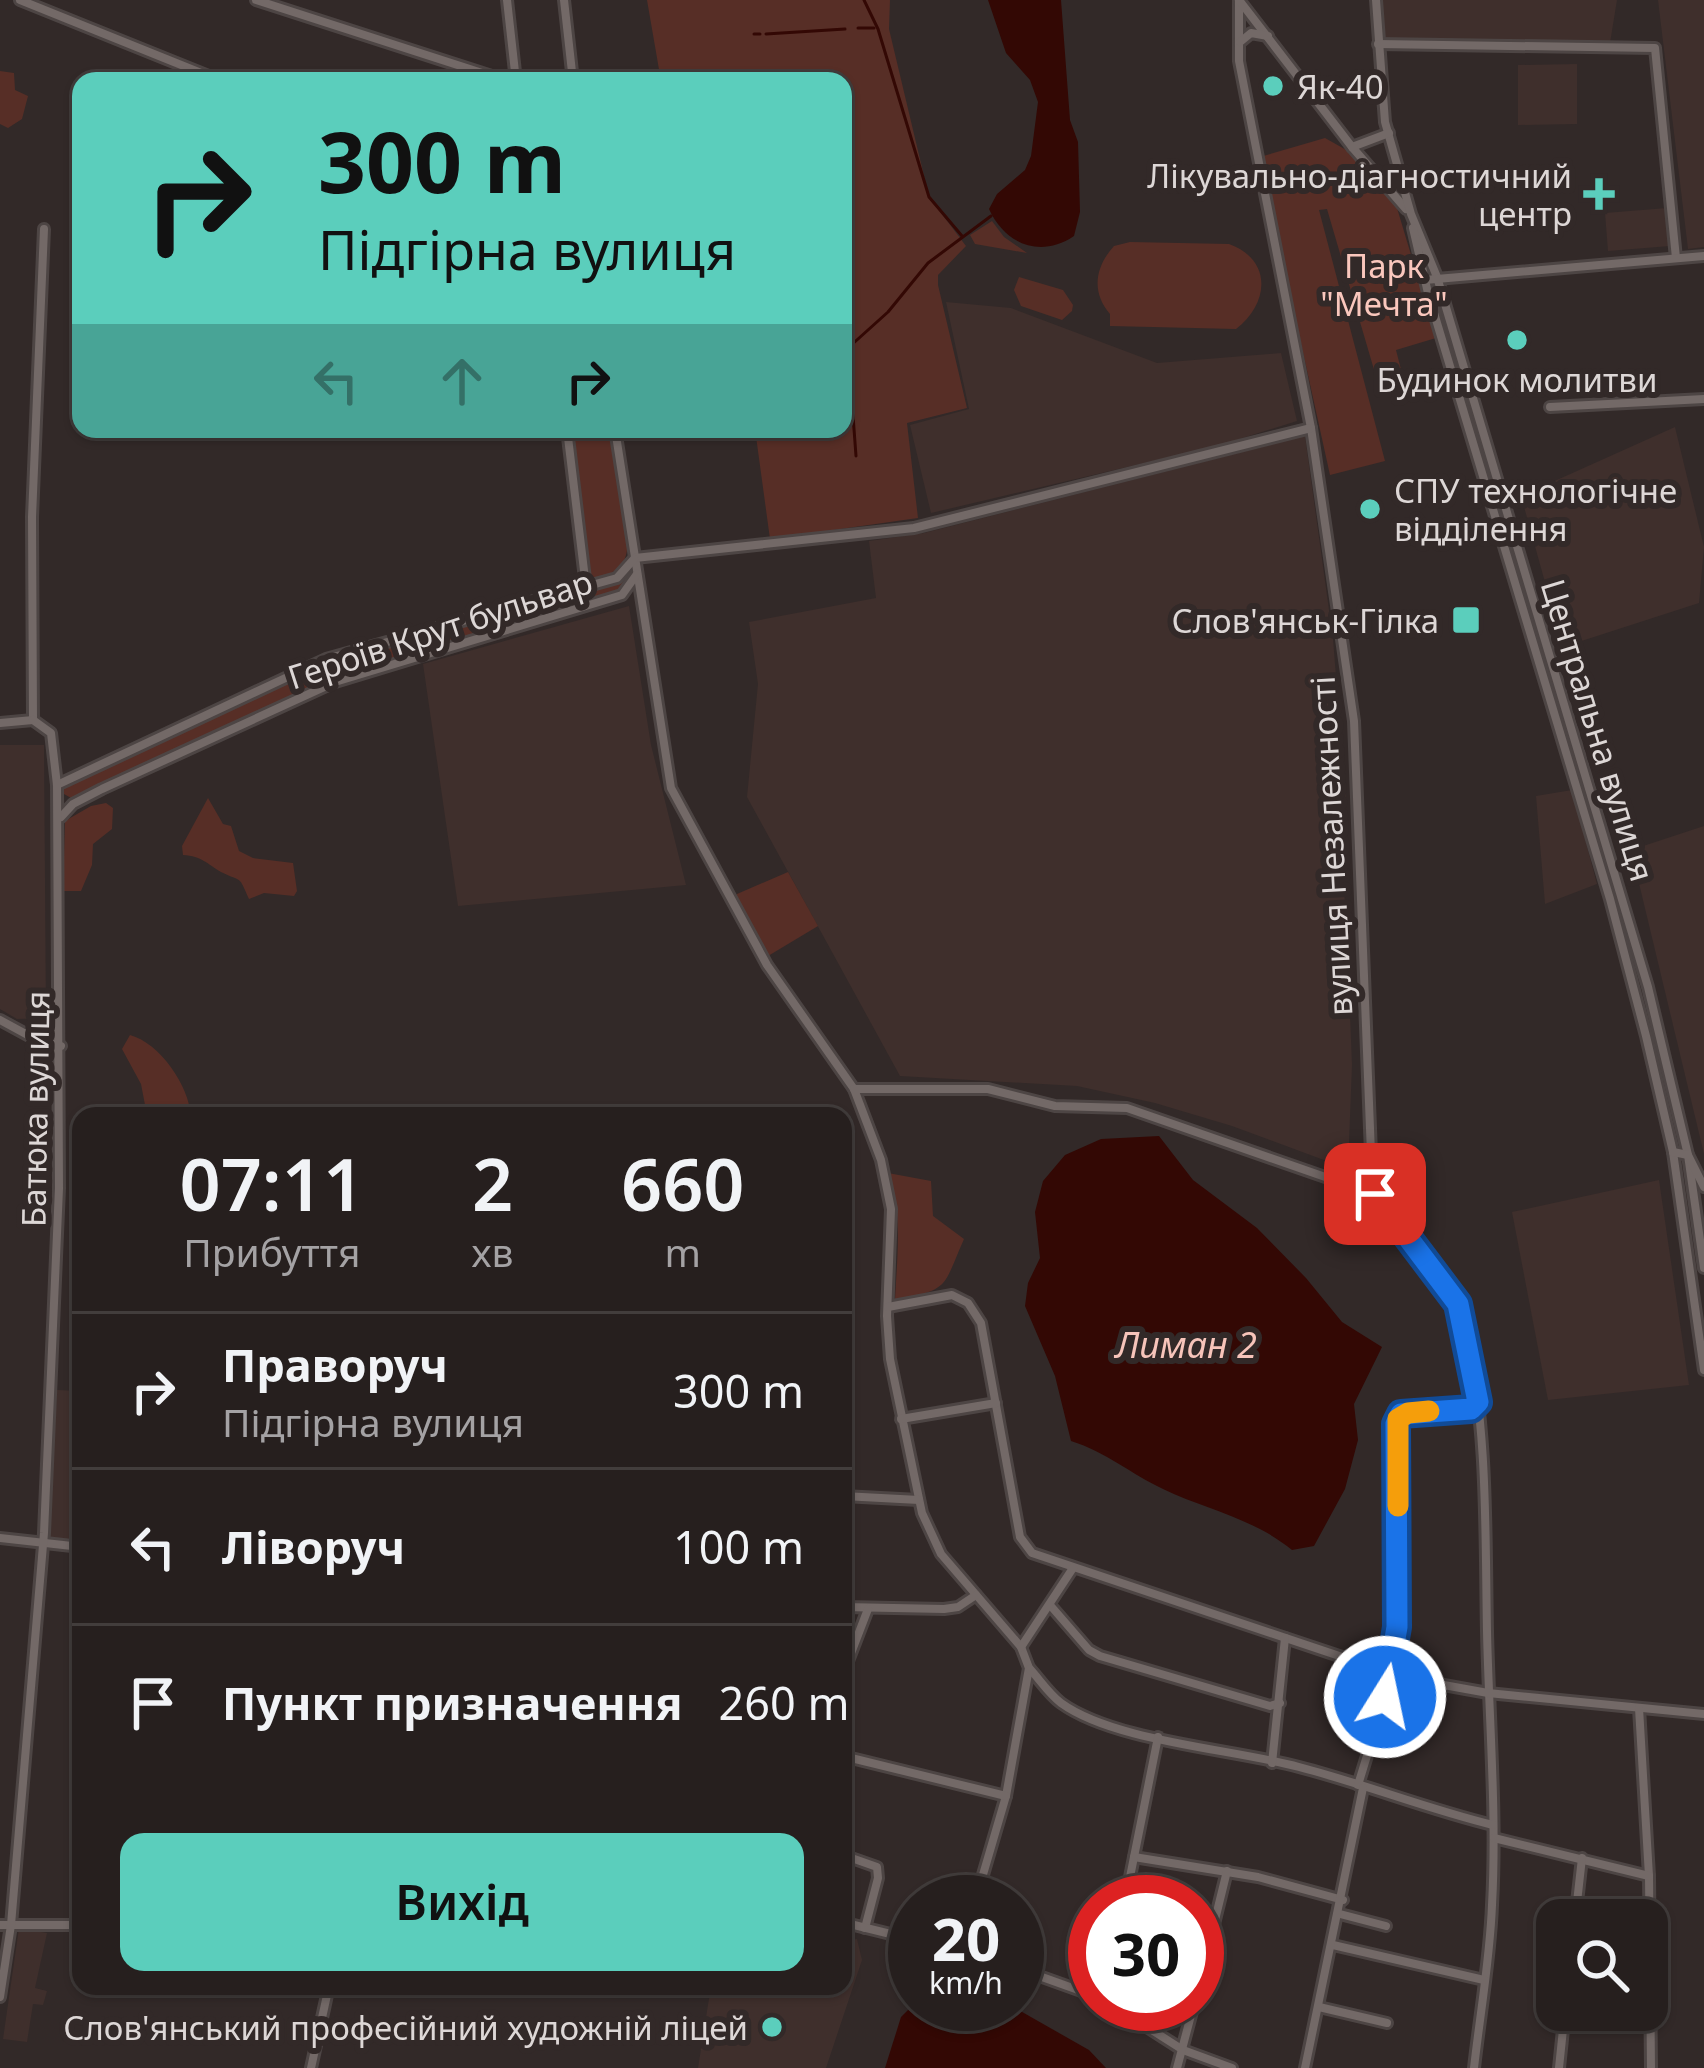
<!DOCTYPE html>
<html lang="uk">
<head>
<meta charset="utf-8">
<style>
  body { margin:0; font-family:"Noto Sans",sans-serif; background:#322c2b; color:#f1f3f6; height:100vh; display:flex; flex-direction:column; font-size:45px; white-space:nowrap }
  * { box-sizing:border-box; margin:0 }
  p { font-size:39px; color:#a4a2a4 }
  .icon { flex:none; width:66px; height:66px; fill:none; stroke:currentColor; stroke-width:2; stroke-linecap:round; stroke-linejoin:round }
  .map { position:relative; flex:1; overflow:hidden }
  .details { position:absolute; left:72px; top:1107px; width:780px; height:888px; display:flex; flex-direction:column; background:#261f1e; border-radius:24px; box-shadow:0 3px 9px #0004,0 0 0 3px #423d3c }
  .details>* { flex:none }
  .top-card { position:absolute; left:72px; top:72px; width:780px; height:366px; border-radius:24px; box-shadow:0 3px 9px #0004,0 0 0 3px #423d3c; background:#5bcebc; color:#111; overflow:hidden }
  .fabs { position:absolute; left:1536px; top:1899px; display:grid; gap:24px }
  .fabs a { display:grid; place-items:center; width:132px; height:132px; border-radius:24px; background:#261f1e; box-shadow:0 3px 9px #0004,0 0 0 3px #423d3c; font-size:60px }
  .speed { position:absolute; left:888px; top:1875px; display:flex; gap:24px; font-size:60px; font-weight:700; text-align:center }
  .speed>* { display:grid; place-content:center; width:156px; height:156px; border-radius:50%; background:#261f1e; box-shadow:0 3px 9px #0004,0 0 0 3px #423d3c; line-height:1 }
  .speed small { font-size:30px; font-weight:400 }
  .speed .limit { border:18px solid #d22; background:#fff; color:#111 }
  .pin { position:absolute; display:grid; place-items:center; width:102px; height:102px; color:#fff; margin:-51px; border-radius:24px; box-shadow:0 6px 18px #0006 }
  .me { position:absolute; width:132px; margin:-66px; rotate:10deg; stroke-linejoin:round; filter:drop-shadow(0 0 9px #0008) }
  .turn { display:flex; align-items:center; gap:42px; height:252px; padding:0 48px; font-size:54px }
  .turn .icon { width:156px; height:156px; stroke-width:2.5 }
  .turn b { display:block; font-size:84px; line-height:102px }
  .lanes { display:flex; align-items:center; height:114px; padding:0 48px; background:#0003; justify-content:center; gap:60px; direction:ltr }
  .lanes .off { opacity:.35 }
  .eta { display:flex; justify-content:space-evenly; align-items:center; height:204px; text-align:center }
  .eta b { font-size:72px; font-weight:600; line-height:84px }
  .primary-button { display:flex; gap:24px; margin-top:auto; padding:24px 48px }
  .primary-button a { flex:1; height:138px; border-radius:24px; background:#5bcebc; color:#111; font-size:48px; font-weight:600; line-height:138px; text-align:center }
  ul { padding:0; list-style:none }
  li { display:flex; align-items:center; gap:36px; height:156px; padding:0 48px; border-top:3px solid #423d3c }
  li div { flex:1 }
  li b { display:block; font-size:45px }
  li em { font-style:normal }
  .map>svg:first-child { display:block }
  .built { fill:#3f2f2c }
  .green { fill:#572e26 }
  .water { fill:#330804 }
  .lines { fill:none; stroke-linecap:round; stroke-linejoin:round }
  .stream { stroke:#330804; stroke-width:3 }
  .minor-casing { stroke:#4d4544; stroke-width:14 }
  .minor { stroke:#736967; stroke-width:8 }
  .route-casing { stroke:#114b97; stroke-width:30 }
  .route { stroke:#1a73e8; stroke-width:21 }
  .slow { stroke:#f59e0b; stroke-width:21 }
  .poi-dot { fill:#5bcebc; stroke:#322928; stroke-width:4.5 }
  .labels { text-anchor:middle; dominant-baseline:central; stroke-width:12; stroke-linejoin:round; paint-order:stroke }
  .poi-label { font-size:33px; fill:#ddd7d6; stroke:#322928; text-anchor:end }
  .park-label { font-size:33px; fill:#fac7bd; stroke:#322928 }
  .street-label { font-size:33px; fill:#ddd7d6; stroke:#322928 }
  .water-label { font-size:36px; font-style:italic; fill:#f7c4ba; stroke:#322928 }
</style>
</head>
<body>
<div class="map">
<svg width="1704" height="2068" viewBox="0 0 1704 2068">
  <rect width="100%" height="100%" fill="#322928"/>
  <!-- built -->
  <g class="built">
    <path d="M1380 0H1617L1610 43 1381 38Z"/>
    <path d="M1658 0H1704V247L1688 249Z"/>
    <path d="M1577 64V124L1518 125V65Z"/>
    <path d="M1667 208 1670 246 1608 251 1605 213Z"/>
    <path d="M946 302 1011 308 1157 363 1281 353 1297 421 1217 446 931 513 910 425 969 409Z"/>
    <path d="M1675 427 1704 547 1699 603 1563 647 1521 496Z"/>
    <path d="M1305 436 1333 639 1346 801 1334 803 1346 911 1352 1065 1348 1169 1232 1126 1155 1103 1077 1086 900 1076 747 797 758 684 749 622 876 598 869 541 924 533Z"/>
    <path d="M629 606 651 745 686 885 458 906 423 664Z"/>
    <path d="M0 745H44L46 1018 17 1019 0 1009Z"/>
    <path d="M1572 790 1597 884 1545 904 1536 796Z"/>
    <path d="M1704 826V1154L1631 850Z"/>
    <path d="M1659 1180 1689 1385 1548 1400 1512 1212Z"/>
    <path d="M57 1390 81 1391V1541L49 1540Z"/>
    <path d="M19 1928 47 1933 35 1988 47 1991 43 2005 33 2004 27 2042 3 2039Z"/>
    <path d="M857 1939 862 1960 826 2068H698L711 1986H843V1941Z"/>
  </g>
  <!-- green -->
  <g class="green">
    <path d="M647 0H890L889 29 929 197 966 246 938 275V285L967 408 907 423 918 518 770 539 755 429H843V81H661Z"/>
    <path d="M0 71 14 73 15 90 28 96 22 119 8 128 0 124Z"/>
    <path d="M1325 138 1357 156 1397 208 1436 338 1396 350 1406 389 1382 397 1327 209 1319 210 1385 461 1330 475 1260 157Z"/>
    <path d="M992 221 1004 237 1027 253 975 244 970 235Z"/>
    <path d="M1130 242 1229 244C1273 260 1269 304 1236 329L1110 326V314C1091 292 1095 267 1114 246Z"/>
    <path d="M1019 277 1063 290 1073 305 1072 311 1062 320 1021 306 1014 290Z"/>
    <path d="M570 429H611L627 536C630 566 616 573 589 582Z"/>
    <path d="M620 581 624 582V591L333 679 73 799 64 794 63 788 69 781 326 661Z"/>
    <path d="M208 798 223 824 231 826 239 851 253 858 293 863 297 891 294 896 264 893 249 899C238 874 243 883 221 872 207 864 202 856 183 855L182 846Z"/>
    <path d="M106 803 113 808 112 829 93 844 92 865 81 891H63L65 821 91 806Z"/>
    <path d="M788 872 818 926 768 956 734 899 737 894Z"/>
    <path d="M130 1035C160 1043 189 1086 191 1116H157L146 1110 141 1084 122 1049Z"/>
    <path d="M888 1173 931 1181 933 1216 964 1239C942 1289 950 1289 895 1300 897 1258 903 1212 888 1173Z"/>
  </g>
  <!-- water -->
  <g class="water">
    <path d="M988 0H1061L1070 120 1078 142 1080 212 1074 236C1040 259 1005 244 989 209L997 194 1025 170 1031 156 1038 102 1030 80 1006 53Z"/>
    <path d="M1159 1136 1193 1180 1257 1228 1306 1278 1342 1322 1382 1347 1354 1404 1358 1440 1345 1489 1314 1546 1292 1550C1253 1518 1207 1510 1163 1489 1131 1474 1106 1452 1071 1441L1055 1376 1025 1306 1028 1283 1040 1258 1035 1212 1043 1181 1065 1155 1101 1139Z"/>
    <path d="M915 2003 1008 2004 1089 2050 1106 2068H885L901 2017Z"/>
  </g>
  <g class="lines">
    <!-- stream -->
    <g class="stream">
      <path d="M864 0 878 29 929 197 962 236"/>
      <path d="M858 28H874"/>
      <path d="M754 34H760"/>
      <path d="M766 34 845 29"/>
      <path d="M856 456 848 348 888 312 928 263 991 216"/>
    </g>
    <!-- minor casing -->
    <g class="minor-casing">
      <g id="minor">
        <path d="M20 0 221 81"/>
        <path d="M256 0 507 81"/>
        <path d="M507 0 516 81"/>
        <path d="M564 0 573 81"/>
        <path d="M1239 0V61L1311 428 1354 721 1372 1179C1383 1238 1453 1271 1466 1331 1488 1429 1485 1532 1487 1631 1489 1722 1497 1814 1492 1905 1490 1959 1480 2014 1474 2068"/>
        <path d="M1239 0 1352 147 1406 209"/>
        <path d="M1376 0 1385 122 1411 214 1437 277 1648 987 1688 1155 1704 1268"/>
        <path d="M1240 42 1251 33 1268 36"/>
        <path d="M1378 44 1655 48 1676 258"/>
        <path d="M1352 147 1389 133"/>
        <path d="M1413 228 1428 293 1610 899 1646 1036 1673 1152 1704 1370"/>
        <path d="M1425 280 1704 256"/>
        <path d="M1550 407 1704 399"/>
        <path d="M567 429 586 587"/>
        <path d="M615 429 671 788 767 965 854 1089 881 1160 891 1209 887 1316 890 1359 922 1513 941 1554 1021 1647 1029 1668 1006 1796 975 1902"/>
        <path d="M635 558 914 528 1311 428"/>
        <path d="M33 720 32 517 44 229"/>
        <path d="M0 723 33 720"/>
        <path d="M57 785 326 659 617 578 634 559"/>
        <path d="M61 817 73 804 102 789 335 682 622 595 637 574"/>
        <path d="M0 1020 35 1039 61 1046"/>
        <path d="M854 1089H988L1055 1106 1127 1108 1374 1194"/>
        <path d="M1673 1152 1688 1155 1704 1187"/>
        <path d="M888 1307 952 1295 968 1303 981 1323 1020 1537 1032 1553 1405 1678 1488 1693 1704 1714"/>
        <path d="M901 1419 996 1403"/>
        <path d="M843 1496 919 1500"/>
        <path d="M0 1538 81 1547"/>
        <path d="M1050 1605 1089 1650 1100 1656 1270 1706 1280 1703"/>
        <path d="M843 1607 944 1609 958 1607 976 1595"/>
        <path d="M1021 1647 1073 1568"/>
        <path d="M1030 1669C1040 1680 1049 1694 1061 1703 1115 1742 1234 1749 1299 1767 1365 1784 1427 1809 1493 1825"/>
        <path d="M843 1674 868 1609"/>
        <path d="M1639 1708 1649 1876 1651 2068"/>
        <path d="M843 1756 1006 1796"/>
        <path d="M1272 1763 1285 1638"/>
        <path d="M1358 1785 1385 1697 1397 1627 1398 1419C1420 1404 1453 1418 1476 1404"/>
        <path d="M1494 1838 1649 1876"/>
        <path d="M843 1855 877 1867 878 1878 865 1928"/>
        <path d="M1134 1857 1258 1877 1343 1900"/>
        <path d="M1125 1902 1158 1737"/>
        <path d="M1340 1914 1386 1926"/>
        <path d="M1575 1920 1582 1858"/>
        <path d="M0 1925H81"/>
        <path d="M843 1927 854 1925 915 1940"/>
        <path d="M1333 1945 1484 1980"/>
        <path d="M1017 1968 1095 1996"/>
        <path d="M1197 1993 1227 1871"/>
        <path d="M0 1997 11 1925 44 1533 59 1188 57 785 51 733 33 720"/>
        <path d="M1111 2004 1183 2050 1232 2068"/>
        <path d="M1319 2007 1387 2023"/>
        <path d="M311 2068 329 1986"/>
        <path d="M1177 2068 1194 2004"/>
        <path d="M1305 2068 1363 1788"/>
        <path d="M1559 2068 1565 2010"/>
      </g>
    </g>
    <!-- minor -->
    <use href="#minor" class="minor"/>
  </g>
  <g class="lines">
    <!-- route casing -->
    <g class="route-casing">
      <path id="route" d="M1375 1194 1458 1304 1478 1402 1471 1409 1401 1414 1396 1424 1397 1627 1385 1697"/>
    </g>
    <!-- route -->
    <use href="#route" class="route"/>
    <!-- slow -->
    <path class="slow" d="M1398 1506V1419L1408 1413 1429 1411"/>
  </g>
  <!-- markers -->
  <g class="poi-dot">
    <circle cx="1273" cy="86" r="12"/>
    <path d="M1593 176h12v12h12v12h-12v12h-12v-12h-12v-12h12z"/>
    <circle cx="1517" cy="340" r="12"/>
    <circle cx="1370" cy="509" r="12"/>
    <rect x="1451" y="605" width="30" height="30" rx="6"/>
    <circle cx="772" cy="2027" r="12"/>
  </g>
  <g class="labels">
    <!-- poi labels -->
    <g class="poi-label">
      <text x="1297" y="86" text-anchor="start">Як-40</text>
      <text x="1572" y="175">Лікувально-діагностичний<tspan x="1572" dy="38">центр</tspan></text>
      <text x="1517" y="379" text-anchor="middle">Будинок молитви</text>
      <text x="1394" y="490" text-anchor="start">СПУ технологічне<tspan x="1394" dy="38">відділення</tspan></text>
      <text x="1439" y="620">Слов'янськ-Гілка</text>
      <text x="748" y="2027">Слов'янський професійний художній ліцей</text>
    </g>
    <!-- park labels -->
    <g class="park-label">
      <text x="1384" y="265">Парк<tspan x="1384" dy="38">"Мечта"</tspan></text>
    </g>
    <!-- street labels -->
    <g class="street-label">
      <text transform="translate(440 629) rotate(-18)">Героїв Крут бульвар</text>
      <text transform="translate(1598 730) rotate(73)">Центральна вулиця</text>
      <text transform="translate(1331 846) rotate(-93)">вулиця Незалежності</text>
      <text transform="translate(35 1109) rotate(-89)">Батюка вулиця</text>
    </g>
    <!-- water labels -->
    <g class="water-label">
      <text x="1186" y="1344">Лиман 2</text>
    </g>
  </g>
</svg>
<div class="fabs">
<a><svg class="icon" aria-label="search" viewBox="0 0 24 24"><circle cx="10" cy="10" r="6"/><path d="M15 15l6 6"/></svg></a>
</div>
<div class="speed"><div>20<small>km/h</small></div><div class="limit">30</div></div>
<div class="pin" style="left:1375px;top:1194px;background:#d93025"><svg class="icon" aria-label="arrive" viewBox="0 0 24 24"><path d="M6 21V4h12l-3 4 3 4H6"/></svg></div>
<svg class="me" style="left:1385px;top:1697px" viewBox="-20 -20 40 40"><circle r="17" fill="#1a73e8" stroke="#fff" stroke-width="3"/><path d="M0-11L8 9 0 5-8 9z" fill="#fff"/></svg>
<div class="top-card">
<div class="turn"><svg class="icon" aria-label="right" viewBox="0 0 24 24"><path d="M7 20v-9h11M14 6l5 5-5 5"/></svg><div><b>300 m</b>Підгірна вулиця</div></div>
<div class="lanes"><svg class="icon off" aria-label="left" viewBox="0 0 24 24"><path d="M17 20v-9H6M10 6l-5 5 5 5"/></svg><svg class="icon off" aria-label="ahead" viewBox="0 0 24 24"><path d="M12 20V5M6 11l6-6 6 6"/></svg><svg class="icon" aria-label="right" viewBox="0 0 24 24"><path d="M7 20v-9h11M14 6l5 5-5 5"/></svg></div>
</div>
<section class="details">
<div class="eta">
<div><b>07:11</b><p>Прибуття</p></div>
<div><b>2</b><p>хв</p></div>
<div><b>660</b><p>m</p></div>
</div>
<ul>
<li><svg class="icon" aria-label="right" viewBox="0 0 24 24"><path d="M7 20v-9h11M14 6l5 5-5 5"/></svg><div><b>Праворуч</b><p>Підгірна вулиця</p></div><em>300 m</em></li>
<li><svg class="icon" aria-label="left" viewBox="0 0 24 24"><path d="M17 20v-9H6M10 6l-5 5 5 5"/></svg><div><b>Ліворуч</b></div><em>100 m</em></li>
<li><svg class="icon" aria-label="arrive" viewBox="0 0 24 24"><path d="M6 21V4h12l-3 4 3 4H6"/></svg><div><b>Пункт призначення</b></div><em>260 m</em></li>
</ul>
<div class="primary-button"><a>Вихід</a></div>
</section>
</div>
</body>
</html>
